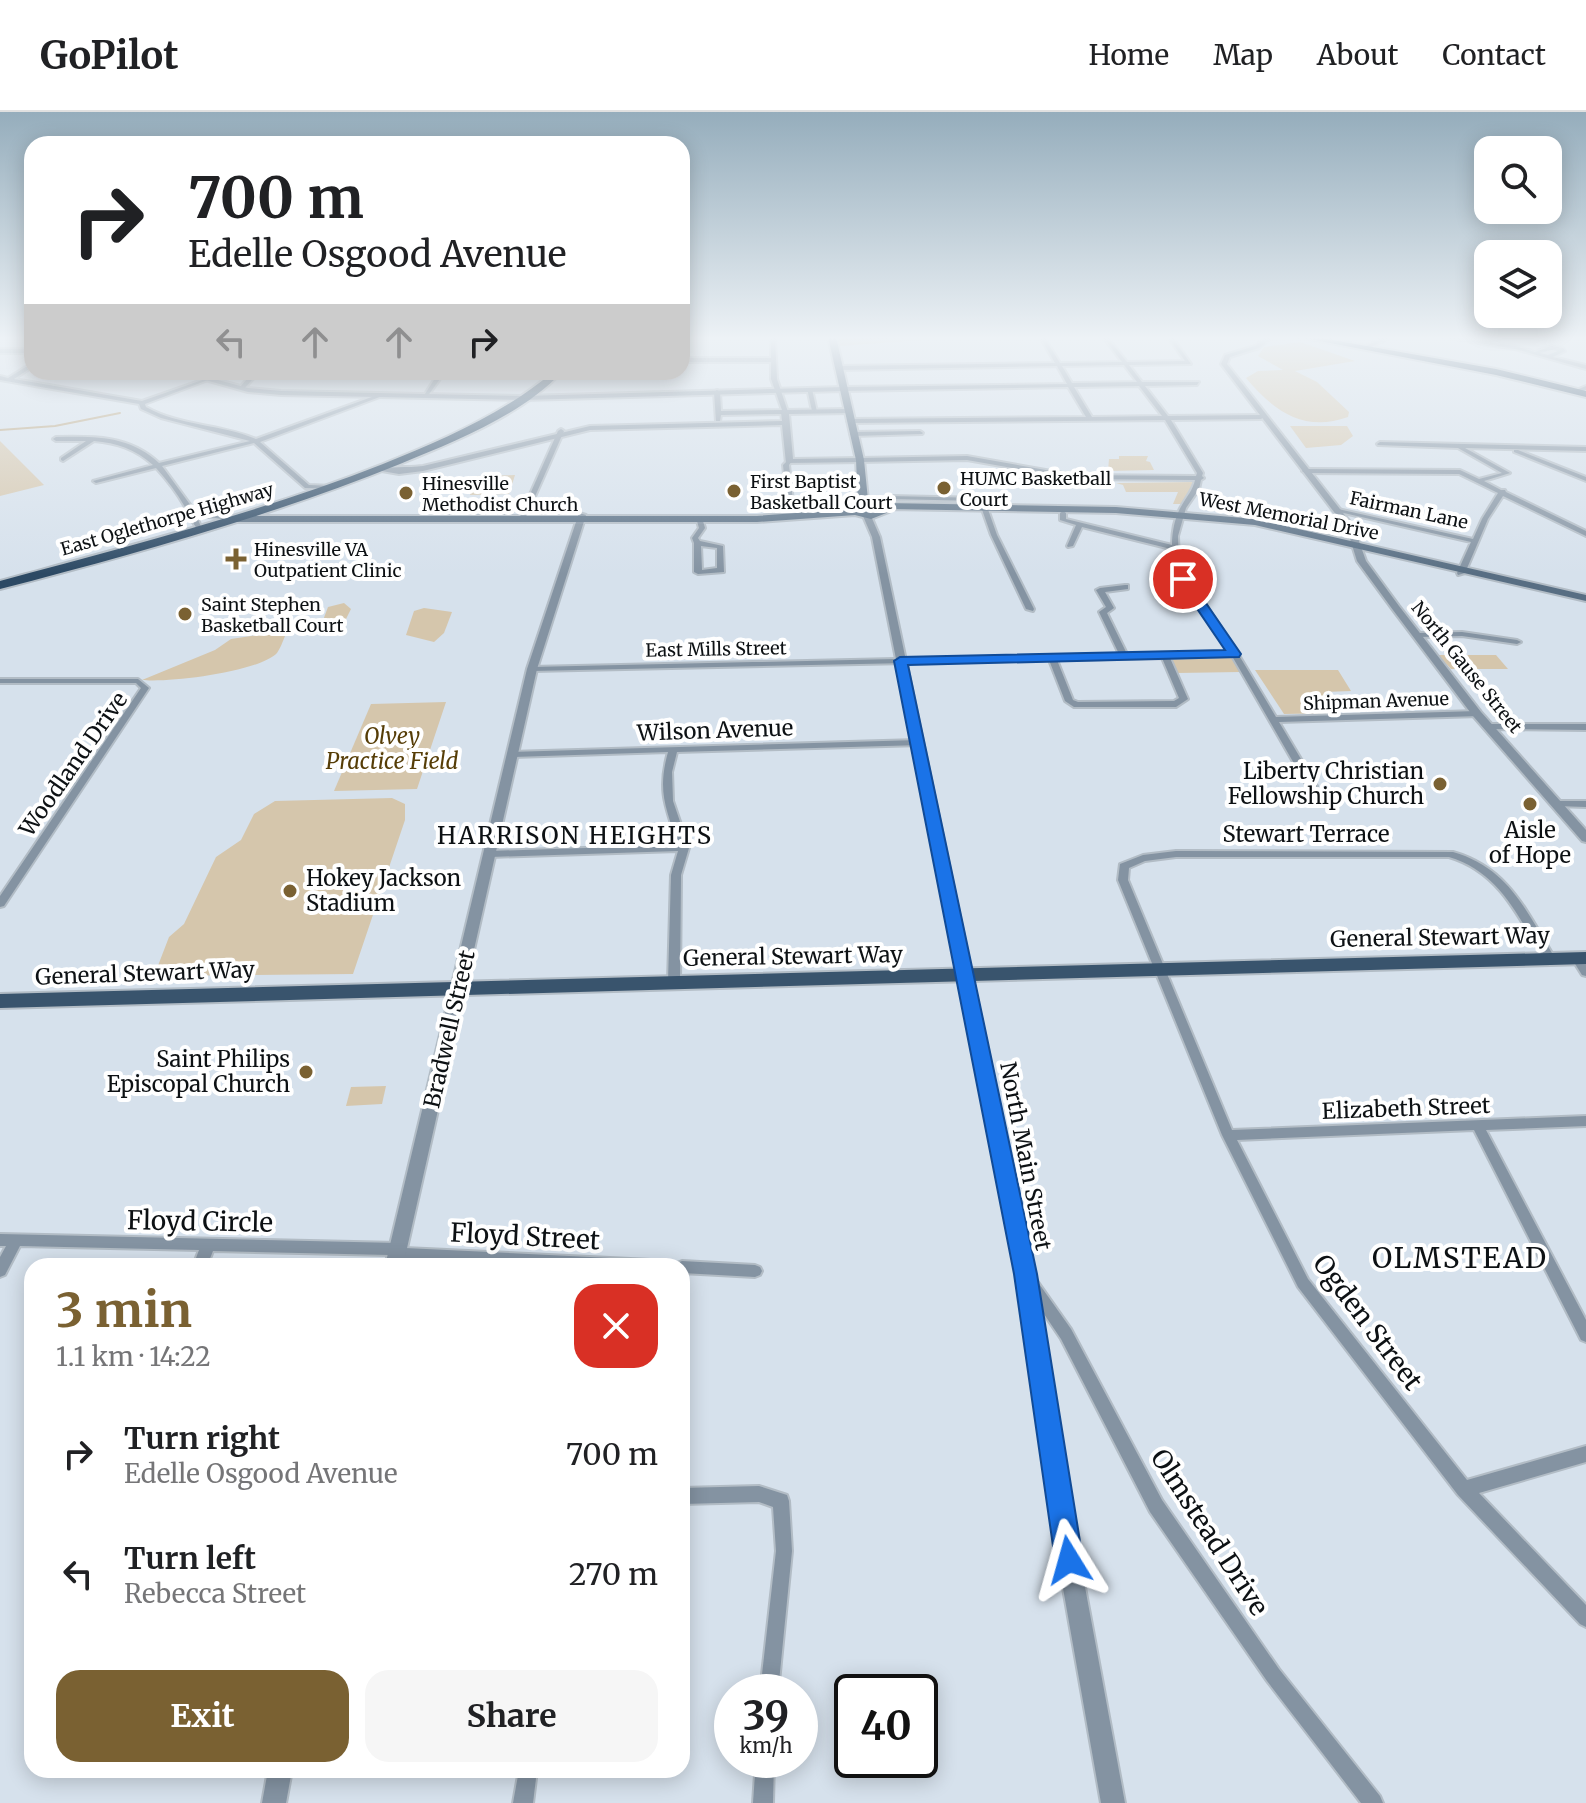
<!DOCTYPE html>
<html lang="en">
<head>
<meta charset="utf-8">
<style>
  body { margin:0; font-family:Merriweather,serif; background:#f6f6f6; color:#202124; height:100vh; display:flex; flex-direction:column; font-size:30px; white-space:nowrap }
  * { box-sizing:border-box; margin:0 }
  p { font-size:26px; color:#757577 }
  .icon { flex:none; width:44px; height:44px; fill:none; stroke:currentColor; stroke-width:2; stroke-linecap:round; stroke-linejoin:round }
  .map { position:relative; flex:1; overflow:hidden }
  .sheet { position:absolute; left:24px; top:1146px; width:666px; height:520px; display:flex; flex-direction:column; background:#fff; border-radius:24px; box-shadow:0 4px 20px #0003 }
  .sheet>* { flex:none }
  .top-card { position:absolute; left:24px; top:24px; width:666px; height:244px; border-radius:24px; box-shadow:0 4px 20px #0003; background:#fff; color:#202124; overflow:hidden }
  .fabs { position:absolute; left:1474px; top:24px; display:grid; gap:16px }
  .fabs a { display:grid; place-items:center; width:88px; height:88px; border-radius:16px; background:#fff; box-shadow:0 4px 20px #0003; font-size:40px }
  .speed { position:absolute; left:714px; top:1562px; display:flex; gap:16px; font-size:40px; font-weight:700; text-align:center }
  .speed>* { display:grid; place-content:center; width:104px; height:104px; border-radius:50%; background:#fff; box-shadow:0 4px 20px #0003; line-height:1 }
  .speed small { font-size:20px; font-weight:400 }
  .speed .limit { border:4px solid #111; border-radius:12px; background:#fff; color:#111 }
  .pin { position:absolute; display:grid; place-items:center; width:68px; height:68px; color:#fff; margin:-34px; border:4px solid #fff; border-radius:50%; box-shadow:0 2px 8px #0007 }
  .me { position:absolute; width:88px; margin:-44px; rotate:352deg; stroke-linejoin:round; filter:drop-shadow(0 0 6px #0008) }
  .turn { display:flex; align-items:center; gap:28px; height:168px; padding:0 32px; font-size:36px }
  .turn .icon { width:104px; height:104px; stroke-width:2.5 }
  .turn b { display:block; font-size:56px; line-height:68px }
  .lanes { display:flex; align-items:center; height:76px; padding:0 32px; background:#0003; justify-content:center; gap:40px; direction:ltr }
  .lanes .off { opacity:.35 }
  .round { display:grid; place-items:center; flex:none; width:84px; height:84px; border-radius:24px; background:#f6f6f6 }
  .summary { display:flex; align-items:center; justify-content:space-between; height:136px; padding:0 32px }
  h1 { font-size:48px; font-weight:700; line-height:60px; color:#7a6132 }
  .button { display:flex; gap:16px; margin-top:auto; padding:16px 32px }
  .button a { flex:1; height:92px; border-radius:24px; background:#7a6132; color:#fff; font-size:32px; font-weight:700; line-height:92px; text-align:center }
  .button a+a { background:#f6f6f6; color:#202124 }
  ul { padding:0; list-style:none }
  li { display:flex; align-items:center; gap:24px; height:120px; padding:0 32px }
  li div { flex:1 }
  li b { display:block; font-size:30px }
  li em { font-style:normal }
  header { display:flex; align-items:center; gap:48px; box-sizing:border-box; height:112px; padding:0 40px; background:#fff; border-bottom:2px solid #e0e0e0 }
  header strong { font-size:38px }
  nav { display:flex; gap:44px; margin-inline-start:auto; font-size:28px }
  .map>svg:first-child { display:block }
  .green { fill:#d5c6ac }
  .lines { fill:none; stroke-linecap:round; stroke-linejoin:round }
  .stream { stroke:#b9a279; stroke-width:2 }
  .minor-casing { stroke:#b2bcc5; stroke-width:4 }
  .tertiary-casing { stroke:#b2bcc5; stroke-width:4 }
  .secondary-casing { stroke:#b2bcc5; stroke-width:4 }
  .primary-casing { stroke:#b2bcc5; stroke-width:4 }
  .trunk-casing { stroke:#b2bcc5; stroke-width:4 }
  .minor { fill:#8493a2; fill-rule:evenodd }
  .tertiary { fill:#8493a2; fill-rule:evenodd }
  .secondary { fill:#586e83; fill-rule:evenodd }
  .primary { fill:#39546d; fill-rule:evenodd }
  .trunk { fill:#2c4964; fill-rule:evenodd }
  .route { fill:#1a73e8; stroke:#114b97; stroke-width:2 }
  .poi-dot { fill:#7a6132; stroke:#fff; stroke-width:3 }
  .labels { text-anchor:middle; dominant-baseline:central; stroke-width:8; stroke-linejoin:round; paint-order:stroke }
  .far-poi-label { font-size:18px; fill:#0d1114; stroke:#fff; text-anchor:start }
  .far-street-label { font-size:18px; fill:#0d1114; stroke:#fff }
  .street-label { font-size:22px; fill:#0d1114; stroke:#fff }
  .park-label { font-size:22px; font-style:italic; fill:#563d07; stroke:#fff }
  .poi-label { font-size:22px; fill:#0d1114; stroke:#fff; text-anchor:end }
  .neighbourhood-label { font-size:24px; letter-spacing:2px; fill:#0d1114; stroke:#fff }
  .near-street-label { font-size:26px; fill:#0d1114; stroke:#fff }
  .near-neighbourhood-label { font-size:28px; letter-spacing:2px; fill:#0d1114; stroke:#fff }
</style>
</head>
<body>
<header>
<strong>GoPilot</strong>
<nav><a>Home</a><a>Map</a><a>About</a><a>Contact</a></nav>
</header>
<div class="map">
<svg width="1586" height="1691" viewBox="0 0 1586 1691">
  <rect width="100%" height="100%" fill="#d6e1ec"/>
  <!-- green -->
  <g class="green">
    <path d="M838 225H963L840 234Z"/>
    <path d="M1300 230 1355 249 1295 259 1317 270 1349 300 1348 305C1303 321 1273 298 1246 266L1258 259 1283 258 1258 244 1264 235Z"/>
    <path d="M1290 314H1347L1353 324 1341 333 1306 336Z"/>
    <path d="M0 329 44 373 0 384Z"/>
    <path d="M1119 344H1148L1146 349 1150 350 1154 358 1108 359 1109 347H1119Z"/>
    <path d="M515 363 509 382 470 383 476 364Z"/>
    <path d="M1197 370 1181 392H1173L1178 380H1126L1123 373 1116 371Z"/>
    <path d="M344 491 351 497 339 521 326 520 322 511 328 495Z"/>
    <path d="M424 496 452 500 444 521 434 530 406 523 414 499Z"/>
    <path d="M271 521 285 524C283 529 280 537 277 541 259 560 168 571 142 568L215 538 231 527Z"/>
    <path d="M1438 543H1496L1508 557H1451Z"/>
    <path d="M1231 544 1240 560 1177 561 1168 545Z"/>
    <path d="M1255 558H1338L1351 579 1324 580 1339 601 1284 602Z"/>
    <path d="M446 590 417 677 334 679 371 592Z"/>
    <path d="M392 686 405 692V708L353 862 154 864 169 825 184 812 216 745 241 728 254 702 275 689Z"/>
    <path d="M386 974 382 992 346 994 351 975Z"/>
  </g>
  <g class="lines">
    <!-- stream -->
    <g class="stream">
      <path d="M840 228 905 225"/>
      <path d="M0 318 55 314 120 301"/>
    </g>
    <!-- minor casing -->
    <g class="minor-casing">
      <g id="minor">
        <path d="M771 225H775L777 267 788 300 785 302 721 303 720 309H716L714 280 717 278 720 280 721 299 782 298 771 267V250H682V246H771Z"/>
        <path d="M1040 225H1044L1060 251 1122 250 1103 225H1107L1127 250 1185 249 1168 225H1172L1191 252 1129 253 1142 270H1199L1197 273 1145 274 1168 304 1261 303 1264 305 1261 307 1171 308 1203 361 1202 364 1204 366 1201 368 1199 377 1186 396 1178 424 1179 452 1234 535 1276 605 1477 599 1481 602 1480 604 1279 610 1317 674 1312 677 1307 674 1232 544 1170 546 1188 587 1176 595H1074L1065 589 1049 548 532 559 528 557 532 555 1119 542 1099 500 1106 495 1096 478 1100 476 1125 473H1128V477L1105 480 1114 496 1107 501 1127 542 1229 540 1171 452V437L1082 415 1073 434 1068 435 1067 434 1076 413 1060 408V401L1063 399 1066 401V407L1172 433C1172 420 1175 404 1182 393 1187 384 1193 378 1195 368L1074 367 967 348 860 350 857 348 860 346 967 344 1074 363 1196 364 1197 361 1165 308 850 311 847 309 850 307 1086 305 1068 275 843 279 840 277 843 275 1067 272 1057 254 838 258 835 256 838 254 1055 251ZM1124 253 1137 270 1072 271 1062 254ZM1139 274 1162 304 1092 305 1074 275ZM1162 546 1179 586 1174 589 1078 590 1073 588 1057 548Z"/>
        <path d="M1385 225H1391L1367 237 1362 236Z"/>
        <path d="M1443 225H1454L1515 234 1535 240 1552 234 1563 236 1565 239 1553 245 1586 253V257L1515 237ZM1552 238 1558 239 1548 243 1540 241Z"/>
        <path d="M32 251V255L14 267 142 289 208 266V268L145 292 146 295C179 314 221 312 256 327L380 282 385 283 260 330 309 373 332 374 334 375V377L305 376 254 331 162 354 194 398 238 407 235 409 196 403 202 417 199 419C193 413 190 403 185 395 177 381 167 368 156 356L96 371 93 369 153 353C135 337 117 331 94 329L63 349 61 348V346L86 329H56L53 327 56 325C93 324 130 323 159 351L250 329 161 306 141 297 139 292 0 268V264L8 266Z"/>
        <path d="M253 260H259L244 277H240V275Z"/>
        <path d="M439 260H445L427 285H423Z"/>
        <path d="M1586 274V278L1577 281 1574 279Z"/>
        <path d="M807 276 812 277 817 300 812 299Z"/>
        <path d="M561 317 564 319 525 407 520 408 519 407 558 319Z"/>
        <path d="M920 319 923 321 922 322 853 324 850 322 853 320Z"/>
        <path d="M1380 330 1586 335V339L1465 336 1510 361 1484 369 1501 378H1505L1506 380 1586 419V424L1503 384 1488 407 1465 461 1458 463 1457 461 1471 430 1335 399 1338 397 1473 427 1482 407 1498 381 1459 362 1305 361 1302 359 1305 357 1460 358 1479 367 1502 361 1458 336 1378 333 1377 332Z"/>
        <path d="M1514 338H1518L1586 365V369L1514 340Z"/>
        <path d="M789 347 792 349 789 353 794 399 791 401 788 399 783 353Z"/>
        <path d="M888 384 984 386 997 423 1034 497 1033 499 1026 497 991 423 979 389 890 387 887 385Z"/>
        <path d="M700 407 703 409 705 416 698 426 700 429 723 434 724 460 698 462 694 460V431L692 426 699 416 697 409ZM701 434 717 436V456L702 458Z"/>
        <path d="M1462 520 1517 528 1521 530 1517 532 1462 524 1419 525 1415 523 1419 521Z"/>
        <path d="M0 567H138L149 576 4 794 0 795V784L141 576 136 571H0Z"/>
        <path d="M1490 612H1586V618L1487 617V613Z"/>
        <path d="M918 628 922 631 921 633 677 640 672 660 673 689 689 736 681 763 680 870 674 874 668 870 671 763 678 739 490 745 485 742 490 739 678 733C666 696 657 680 668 640L513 645 510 644V640Z"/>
        <path d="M1559 689H1586V695L1556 694 1554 692Z"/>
        <path d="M1176 739 1453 740C1509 756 1526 799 1555 846L1549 850 1545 849C1519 806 1500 760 1449 745H1176L1145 749 1129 756 1128 768 1232 1018 1586 1004V1014L1486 1018 1586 1208V1230L1581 1228 1474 1018 1237 1028 1308 1167 1467 1368 1586 1334V1350L1479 1381 1586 1493V1515L1580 1512 1458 1383 1298 1175 1222 1023 1118 768 1120 752 1143 743Z"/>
        <path d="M1578 843 1582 844 1586 851V864L1582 863 1572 847Z"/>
        <path d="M0 1122 398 1131 403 1133 405 1136 651 1148 656 1150 658 1154H523L397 1148 392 1146 390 1143 213 1139 207 1154H193L199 1138 20 1134 5 1163 0 1165V1145L6 1134H0Z"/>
        <path d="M682 1149 755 1153 760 1155 762 1159 760 1163 755 1165 682 1161V1154H675L677 1151Z"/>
        <path d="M1030 1164 1035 1166 1071 1217 1162 1388 1279 1557 1380 1684 1383 1691H1361L1267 1569 1150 1400 1061 1227 1025 1174 1023 1170 1025 1166Z"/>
        <path d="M759 1374 787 1383 789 1389 792 1439 778 1580H760L776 1439 773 1395 759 1390 682 1392V1376Z"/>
        <path d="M756 1648H774L773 1691H753Z"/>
        <path d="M519 1658H537L533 1691H513Z"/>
      </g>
    </g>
    <!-- tertiary casing -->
    <g class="tertiary-casing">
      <g id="tertiary">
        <path d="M1266 225H1273L1259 236 1230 245 1227 252 1354 415 1366 449 1399 494 1481 600 1586 718V730L1582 729 1473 604 1393 498 1357 449 1347 417 1221 252 1225 243 1255 234Z"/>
        <rect x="0" y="237" width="32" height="4"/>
        <path d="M177 260H188L248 276 281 279 524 284 843 275 846 277 843 279 524 288 281 283 248 280Z"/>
        <path d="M848 297 851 301 789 302 793 347 860 346H863V350L786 351 782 313 590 318 423 359 399 362 376 358C387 354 409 356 423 354L590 314 782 309 781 300 785 298Z"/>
        <path d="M579 401 586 403 537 557 403 1154H385L527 557Z"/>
        <path d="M867 401 871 404 880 425 1035 1162 1080 1448 1125 1691H1101L1058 1448 1017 1162 872 425 863 404Z"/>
        <path d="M268 1658H292L286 1691H262Z"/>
      </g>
    </g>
    <!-- secondary casing -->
    <g class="secondary-casing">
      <path id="secondary" d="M828 225H836L864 348 868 388 884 391 1116 395 1255 407 1586 483V489L1255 413 1116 401 890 397 889 400 871 407 855 403 757 410H235L230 407 235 404H757L850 397 852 392 858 390 856 348ZM864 394 879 397 870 401 860 398Z"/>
    </g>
    <!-- primary casing -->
    <g class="primary-casing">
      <g id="primary">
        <path d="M1299 225H1316L1496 257 1586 279V285L1496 263Z"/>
        <path d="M1586 840V852L0 896V882Z"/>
      </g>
    </g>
    <!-- trunk casing -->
    <g class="trunk-casing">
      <path id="trunk" d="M553 260H562C520 304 456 329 400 352 271 404 135 442 0 477V469C129 434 259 401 383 352 443 328 503 302 553 260Z"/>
    </g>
    <!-- minor -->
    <use href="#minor" class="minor"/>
    <!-- tertiary -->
    <use href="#tertiary" class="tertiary"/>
    <!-- secondary -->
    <use href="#secondary" class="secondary"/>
    <!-- primary -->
    <use href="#primary" class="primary"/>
    <!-- trunk -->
    <use href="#trunk" class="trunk"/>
  </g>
  <!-- sky -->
  <linearGradient id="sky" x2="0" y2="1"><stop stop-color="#95adbc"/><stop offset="0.49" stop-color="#edf2f6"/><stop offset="1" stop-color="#edf2f6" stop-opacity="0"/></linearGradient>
  <rect width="1586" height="462" fill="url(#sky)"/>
  <!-- route -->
  <path class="route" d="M1179 465H1188L1241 542 1239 545 908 553 1037 1162 1083 1448 1079 1458 1069 1462 1059 1458 1055 1448 1014 1162 894 549 900 545 1225 538 1177 467Z"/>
  <!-- markers -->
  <g class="poi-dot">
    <circle cx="944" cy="376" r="8"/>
    <circle cx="734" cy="379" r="8"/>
    <circle cx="406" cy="381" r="8"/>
    <path d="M232 435h8v8h8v8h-8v8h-8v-8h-8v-8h8z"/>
    <circle cx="185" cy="502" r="8"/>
    <circle cx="1440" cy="672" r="8"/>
    <circle cx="1530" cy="692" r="8"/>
    <circle cx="290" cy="779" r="8"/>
    <circle cx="306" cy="960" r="8"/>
  </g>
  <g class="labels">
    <!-- far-poi labels -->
    <g class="far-poi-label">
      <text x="960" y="366">HUMC Basketball<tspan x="960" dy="21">Court</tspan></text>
      <text x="750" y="369">First Baptist<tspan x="750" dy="21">Basketball Court</tspan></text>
      <text x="422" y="371">Hinesville<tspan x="422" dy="21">Methodist Church</tspan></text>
      <text x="254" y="437">Hinesville VA<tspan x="254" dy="21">Outpatient Clinic</tspan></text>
      <text x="201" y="492">Saint Stephen<tspan x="201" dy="21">Basketball Court</tspan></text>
    </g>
    <!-- far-street labels -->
    <g class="far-street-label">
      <text transform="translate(1409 398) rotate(12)">Fairman Lane</text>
      <text transform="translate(1289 404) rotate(11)">West Memorial Drive</text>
      <text transform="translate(167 407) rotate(-16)">East Oglethorpe Highway</text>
      <text transform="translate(716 537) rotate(-1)">East Mills Street</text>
      <text transform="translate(1467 555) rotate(51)">North Gause Street</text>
      <text transform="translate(1376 589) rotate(-2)">Shipman Avenue</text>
    </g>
    <!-- street labels -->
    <g class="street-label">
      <text transform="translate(715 618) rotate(-2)">Wilson Avenue</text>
      <text transform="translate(73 652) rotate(-55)">Woodland Drive</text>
      <text x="1306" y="722">Stewart Terrace</text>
      <text transform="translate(1440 825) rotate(-1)">General Stewart Way</text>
      <text transform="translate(793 844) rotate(-1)">General Stewart Way</text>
      <text transform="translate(145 861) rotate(-2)">General Stewart Way</text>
      <text transform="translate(449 917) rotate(-77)">Bradwell Street</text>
      <text transform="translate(1406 996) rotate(-2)">Elizabeth Street</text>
      <text transform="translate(1026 1044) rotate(79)">North Main Street</text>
    </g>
    <!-- park labels -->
    <g class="park-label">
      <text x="392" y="624">Olvey<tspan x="392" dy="25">Practice Field</tspan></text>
    </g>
    <!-- poi labels -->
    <g class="poi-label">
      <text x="1424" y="659">Liberty Christian<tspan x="1424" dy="25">Fellowship Church</tspan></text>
      <text x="1530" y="718" text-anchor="middle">Aisle<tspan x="1530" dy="25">of Hope</tspan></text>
      <text x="306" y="766" text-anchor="start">Hokey Jackson<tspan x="306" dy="25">Stadium</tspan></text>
      <text x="290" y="947">Saint Philips<tspan x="290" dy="25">Episcopal Church</tspan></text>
    </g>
    <!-- neighbourhood labels -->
    <g class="neighbourhood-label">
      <text x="575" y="723">HARRISON HEIGHTS</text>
    </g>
    <!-- near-street labels -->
    <g class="near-street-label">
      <text transform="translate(200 1109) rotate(1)">Floyd Circle</text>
      <text transform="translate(525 1124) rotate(3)">Floyd Street</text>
      <text transform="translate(1368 1210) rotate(53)">Ogden Street</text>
      <text transform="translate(1210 1420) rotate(57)">Olmstead Drive</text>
    </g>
    <!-- near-neighbourhood labels -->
    <g class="near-neighbourhood-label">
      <text x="1460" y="1146">OLMSTEAD</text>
    </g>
  </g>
</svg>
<div class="fabs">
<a><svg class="icon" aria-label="search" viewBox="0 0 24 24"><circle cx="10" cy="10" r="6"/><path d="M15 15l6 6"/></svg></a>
<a><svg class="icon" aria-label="layers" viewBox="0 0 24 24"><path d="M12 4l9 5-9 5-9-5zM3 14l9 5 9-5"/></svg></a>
</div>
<div class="speed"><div>39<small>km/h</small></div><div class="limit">40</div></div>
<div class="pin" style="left:1183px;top:467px;background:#d93025"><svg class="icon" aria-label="arrive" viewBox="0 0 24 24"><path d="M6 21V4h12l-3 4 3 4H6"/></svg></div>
<svg class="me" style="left:1069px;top:1448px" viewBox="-20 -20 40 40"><path d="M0-17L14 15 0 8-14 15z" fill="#1a73e8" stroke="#fff" stroke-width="4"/></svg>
<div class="top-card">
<div class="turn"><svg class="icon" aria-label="right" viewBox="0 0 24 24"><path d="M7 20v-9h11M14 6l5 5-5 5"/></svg><div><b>700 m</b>Edelle Osgood Avenue</div></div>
<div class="lanes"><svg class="icon off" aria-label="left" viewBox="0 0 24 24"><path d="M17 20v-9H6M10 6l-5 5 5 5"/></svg><svg class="icon off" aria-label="ahead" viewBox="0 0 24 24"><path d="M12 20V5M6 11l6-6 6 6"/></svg><svg class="icon off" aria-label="ahead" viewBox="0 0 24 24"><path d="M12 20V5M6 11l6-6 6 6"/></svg><svg class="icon" aria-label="right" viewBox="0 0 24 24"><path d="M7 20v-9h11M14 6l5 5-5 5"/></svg></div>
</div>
<section class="sheet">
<div class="summary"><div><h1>3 min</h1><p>1.1 km · 14:22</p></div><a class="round" style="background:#d93025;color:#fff"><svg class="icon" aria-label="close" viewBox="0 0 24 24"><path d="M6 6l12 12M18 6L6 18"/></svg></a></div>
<ul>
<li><svg class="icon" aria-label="right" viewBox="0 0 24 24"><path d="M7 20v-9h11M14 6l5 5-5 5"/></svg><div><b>Turn right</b><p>Edelle Osgood Avenue</p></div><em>700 m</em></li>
<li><svg class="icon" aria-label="left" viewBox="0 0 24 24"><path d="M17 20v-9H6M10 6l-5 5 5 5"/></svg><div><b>Turn left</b><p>Rebecca Street</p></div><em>270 m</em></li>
</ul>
<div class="button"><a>Exit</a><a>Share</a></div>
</section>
</div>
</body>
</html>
